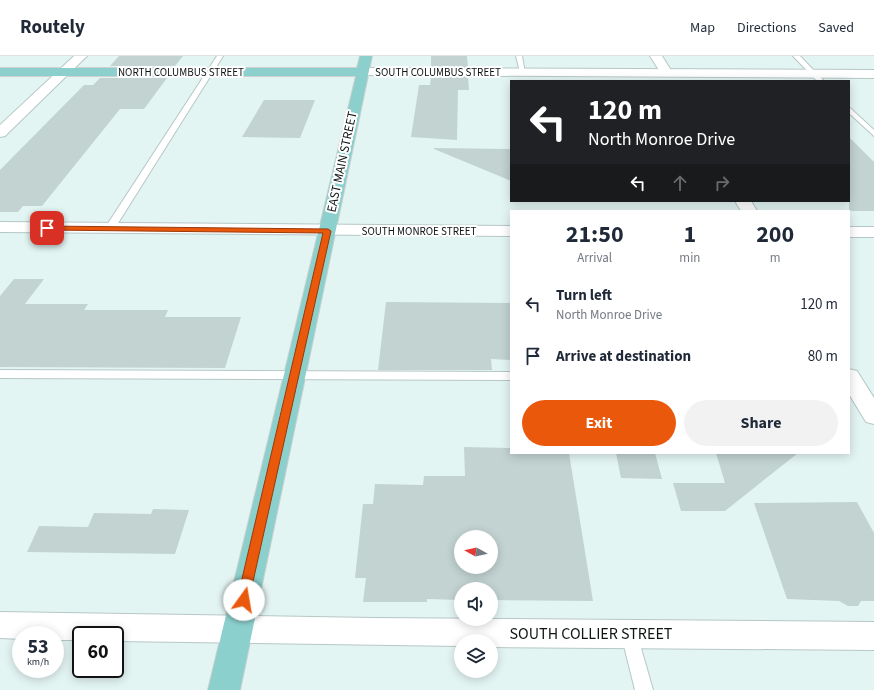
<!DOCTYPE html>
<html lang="en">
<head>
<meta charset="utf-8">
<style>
  body { margin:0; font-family:"Source Sans 3",sans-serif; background:#f2f2f3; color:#1f2937; height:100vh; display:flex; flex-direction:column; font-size:15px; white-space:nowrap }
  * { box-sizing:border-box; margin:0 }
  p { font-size:13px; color:#747a83 }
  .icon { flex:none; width:22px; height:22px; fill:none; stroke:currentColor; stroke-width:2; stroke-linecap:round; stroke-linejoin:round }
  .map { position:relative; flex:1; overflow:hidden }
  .sheet { position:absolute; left:510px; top:154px; width:340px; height:244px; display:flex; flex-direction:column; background:#fff; border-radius:0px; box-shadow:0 2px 10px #0003 }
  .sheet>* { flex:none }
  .hud { position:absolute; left:510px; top:24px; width:340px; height:122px; border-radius:0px; box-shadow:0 2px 10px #0003; background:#202124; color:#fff; overflow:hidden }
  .needle { width:26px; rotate:278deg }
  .buttons { position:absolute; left:454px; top:474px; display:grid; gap:8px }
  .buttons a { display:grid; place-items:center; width:44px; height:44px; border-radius:50%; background:#fff; box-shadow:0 2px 10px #0003; font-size:20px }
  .speed { position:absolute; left:12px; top:570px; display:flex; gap:8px; font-size:20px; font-weight:700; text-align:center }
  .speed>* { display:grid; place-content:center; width:52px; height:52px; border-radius:50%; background:#fff; box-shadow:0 2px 10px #0003; line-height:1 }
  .speed small { font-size:10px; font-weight:400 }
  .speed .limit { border:2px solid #111; border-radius:6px; background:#fff; color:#111 }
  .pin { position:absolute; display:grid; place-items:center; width:34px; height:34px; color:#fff; margin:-17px; border-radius:8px; box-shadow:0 2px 6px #0006 }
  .me { position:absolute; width:44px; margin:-22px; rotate:13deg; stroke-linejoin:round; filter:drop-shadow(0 0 3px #0008) }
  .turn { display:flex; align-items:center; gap:14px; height:84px; padding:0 12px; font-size:18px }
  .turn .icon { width:52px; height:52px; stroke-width:2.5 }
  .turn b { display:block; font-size:28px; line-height:34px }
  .lanes { display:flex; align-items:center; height:38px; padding:0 12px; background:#0003; justify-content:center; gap:20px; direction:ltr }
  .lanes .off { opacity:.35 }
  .eta { display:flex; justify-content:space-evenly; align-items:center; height:68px; text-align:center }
  .eta b { font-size:24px; font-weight:700; line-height:28px }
  .primary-button { display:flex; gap:8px; margin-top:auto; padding:8px 12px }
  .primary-button a { flex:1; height:46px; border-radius:24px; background:#ea580c; color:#fff; font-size:16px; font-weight:700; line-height:46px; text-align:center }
  .primary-button a+a { background:#f2f2f3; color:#1f2937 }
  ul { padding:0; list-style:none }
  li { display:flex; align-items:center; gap:12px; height:52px; padding:0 12px }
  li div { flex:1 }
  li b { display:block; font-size:15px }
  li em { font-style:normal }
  header { display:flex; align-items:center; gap:24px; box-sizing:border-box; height:56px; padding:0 20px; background:#fff; border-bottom:1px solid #e0e1e3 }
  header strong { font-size:19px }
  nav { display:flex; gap:22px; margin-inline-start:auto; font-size:14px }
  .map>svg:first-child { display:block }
  .building { fill:#c2d3d2; fill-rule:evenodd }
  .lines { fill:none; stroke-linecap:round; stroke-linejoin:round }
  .lane-casing { stroke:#b6c7c6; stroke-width:2 }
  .street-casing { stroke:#b6c7c6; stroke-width:2 }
  .secondary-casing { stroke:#b6c7c6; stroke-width:2 }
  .primary-casing { stroke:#cfd0d0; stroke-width:2 }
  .lane { fill:#fff; fill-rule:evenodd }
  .street { fill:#fff; fill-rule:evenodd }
  .secondary { fill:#fff; fill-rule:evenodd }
  .primary { fill:#8cd0cd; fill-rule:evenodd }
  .route { fill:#ea580c; stroke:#983908 }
  .labels { text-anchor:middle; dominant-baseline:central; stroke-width:4; stroke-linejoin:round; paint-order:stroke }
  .far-street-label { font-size:11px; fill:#0f1514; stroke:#fff }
  .street-label { font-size:13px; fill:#0f1514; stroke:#fff }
  .near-street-label { font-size:16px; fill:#0f1514; stroke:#fff }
</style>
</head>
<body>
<header>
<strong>Routely</strong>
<nav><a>Map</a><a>Directions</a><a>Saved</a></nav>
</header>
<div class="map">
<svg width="874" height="634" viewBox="0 0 874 634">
  <rect width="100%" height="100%" fill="#e3f5f3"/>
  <!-- building -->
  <g class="building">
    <path d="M119 0H183L175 10H110Z"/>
    <path d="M431 0H467L468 11H431Z"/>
    <path d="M431 21H468L469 34H458L457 84 411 81 419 29H430Z"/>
    <path d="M100 22H167L144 53H120L42 150H23L18 156H0V114L84 29H93Z"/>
    <path d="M264 44H315L300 82 242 81Z"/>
    <path d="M849 81 874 106V155H849Z"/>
    <path d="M434 92 511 93V125L434 93Z"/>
    <path d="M14 223H44L25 248H88L84 254H168L165 261H241L225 312 0 311V240Z"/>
    <path d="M386 246 511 247V304L491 303 492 314H378Z"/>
    <path d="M464 391 511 392V397H569L593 545 491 544V533H461V544L427 543V546H363L366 522H355L363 448H373L375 428 423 429 424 420H465ZM461 481H491V511H461Z"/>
    <path d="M616 397H655L662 423 621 422Z"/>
    <path d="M716 397H798L725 455H681L673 427H725Z"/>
    <path d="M857 446 874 477V545H861L858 550H848L839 545 787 543 754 447Z"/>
    <path d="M153 453 189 454 175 498 27 496 39 470 88 471 94 457 151 458Z"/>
  </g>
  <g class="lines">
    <!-- lane casing -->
    <g class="lane-casing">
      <g id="lane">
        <path d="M217 0H223L115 172 113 174H107L105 172Z"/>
        <path d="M516 0H522L525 17 520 16Z"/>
        <path d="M793 0H800L824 25H817Z"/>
        <path d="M849 51 874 74V80L849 57Z"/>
        <path d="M0 314 511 316V324L0 322Z"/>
        <path d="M629 571 635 573 637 578 653 634H635L621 578 623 573Z"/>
      </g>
    </g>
    <!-- street casing -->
    <g class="street-casing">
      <g id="street">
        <path d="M74 0H87L5 80 0 81V69Z"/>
        <path d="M650 0H662L672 16 670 19H662Z"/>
        <path d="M0 166 511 170V180L0 176Z"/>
        <rect x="849" y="171" width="25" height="10"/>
        <path d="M0 556 373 562 874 566V594L491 591V585H461V590L115 585V579H81V584H55V579H21V583L0 582Z"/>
      </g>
    </g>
    <!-- secondary casing -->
    <g class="secondary-casing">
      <g id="secondary">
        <path d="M362 12 874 14V22L358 19 356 16 358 13Z"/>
        <path d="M735 145H751L757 155H741Z"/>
        <path d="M849 313 857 315 874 342V368L866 366 849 338Z"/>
      </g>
    </g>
    <!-- primary casing -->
    <g class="primary-casing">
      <path id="primary" d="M360 0H372L240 634H208L356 20H0V12H357Z"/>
    </g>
    <!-- lane -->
    <use href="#lane" class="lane"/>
    <!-- street -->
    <use href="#street" class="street"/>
    <!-- secondary -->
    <use href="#secondary" class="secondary"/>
    <!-- primary -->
    <use href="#primary" class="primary"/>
  </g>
  <!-- route -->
  <path class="route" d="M45 170 328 173 331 175 248 548 244 550 239 548 237 544 323 177 47 174 44 172Z"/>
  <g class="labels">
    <!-- far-street labels -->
    <g class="far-street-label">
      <text x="181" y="16">NORTH COLUMBUS STREET</text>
      <text x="438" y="16">SOUTH COLUMBUS STREET</text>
      <text x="419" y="175">SOUTH MONROE STREET</text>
    </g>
    <!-- street labels -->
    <g class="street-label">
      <text transform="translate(342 106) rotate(-78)">EAST MAIN STREET</text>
    </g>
    <!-- near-street labels -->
    <g class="near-street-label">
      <text x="591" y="578">SOUTH COLLIER STREET</text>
    </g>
  </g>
</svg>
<div class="buttons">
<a><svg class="needle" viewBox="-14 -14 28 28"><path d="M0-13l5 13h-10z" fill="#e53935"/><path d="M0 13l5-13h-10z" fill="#747a83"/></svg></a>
<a><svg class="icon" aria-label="sound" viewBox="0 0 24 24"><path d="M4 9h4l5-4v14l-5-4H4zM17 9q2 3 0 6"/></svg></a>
<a><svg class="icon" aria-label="layers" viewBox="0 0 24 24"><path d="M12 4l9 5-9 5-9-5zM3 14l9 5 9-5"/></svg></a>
</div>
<div class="speed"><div>53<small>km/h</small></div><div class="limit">60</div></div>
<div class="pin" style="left:47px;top:172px;background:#d93025"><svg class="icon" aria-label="arrive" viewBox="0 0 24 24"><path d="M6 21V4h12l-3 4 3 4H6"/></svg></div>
<svg class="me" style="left:244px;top:544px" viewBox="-20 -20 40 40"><circle r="19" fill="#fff"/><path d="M0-13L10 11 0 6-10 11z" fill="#ea580c"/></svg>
<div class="hud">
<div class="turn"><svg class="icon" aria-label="left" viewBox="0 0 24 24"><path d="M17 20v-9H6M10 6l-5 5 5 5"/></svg><div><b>120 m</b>North Monroe Drive</div></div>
<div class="lanes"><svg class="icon" aria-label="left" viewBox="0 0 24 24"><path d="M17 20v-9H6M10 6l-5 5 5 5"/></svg><svg class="icon off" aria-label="ahead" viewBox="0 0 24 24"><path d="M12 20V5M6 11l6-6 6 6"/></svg><svg class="icon off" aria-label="right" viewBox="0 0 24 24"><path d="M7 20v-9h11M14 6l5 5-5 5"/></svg></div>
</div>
<section class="sheet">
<div class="eta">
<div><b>21:50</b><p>Arrival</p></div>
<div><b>1</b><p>min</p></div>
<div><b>200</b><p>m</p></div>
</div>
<ul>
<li><svg class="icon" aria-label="left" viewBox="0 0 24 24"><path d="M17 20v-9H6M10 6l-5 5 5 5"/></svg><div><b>Turn left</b><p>North Monroe Drive</p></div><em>120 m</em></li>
<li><svg class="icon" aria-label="arrive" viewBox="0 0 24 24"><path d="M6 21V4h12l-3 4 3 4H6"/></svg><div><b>Arrive at destination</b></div><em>80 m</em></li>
</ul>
<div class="primary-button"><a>Exit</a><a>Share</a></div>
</section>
</div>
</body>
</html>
